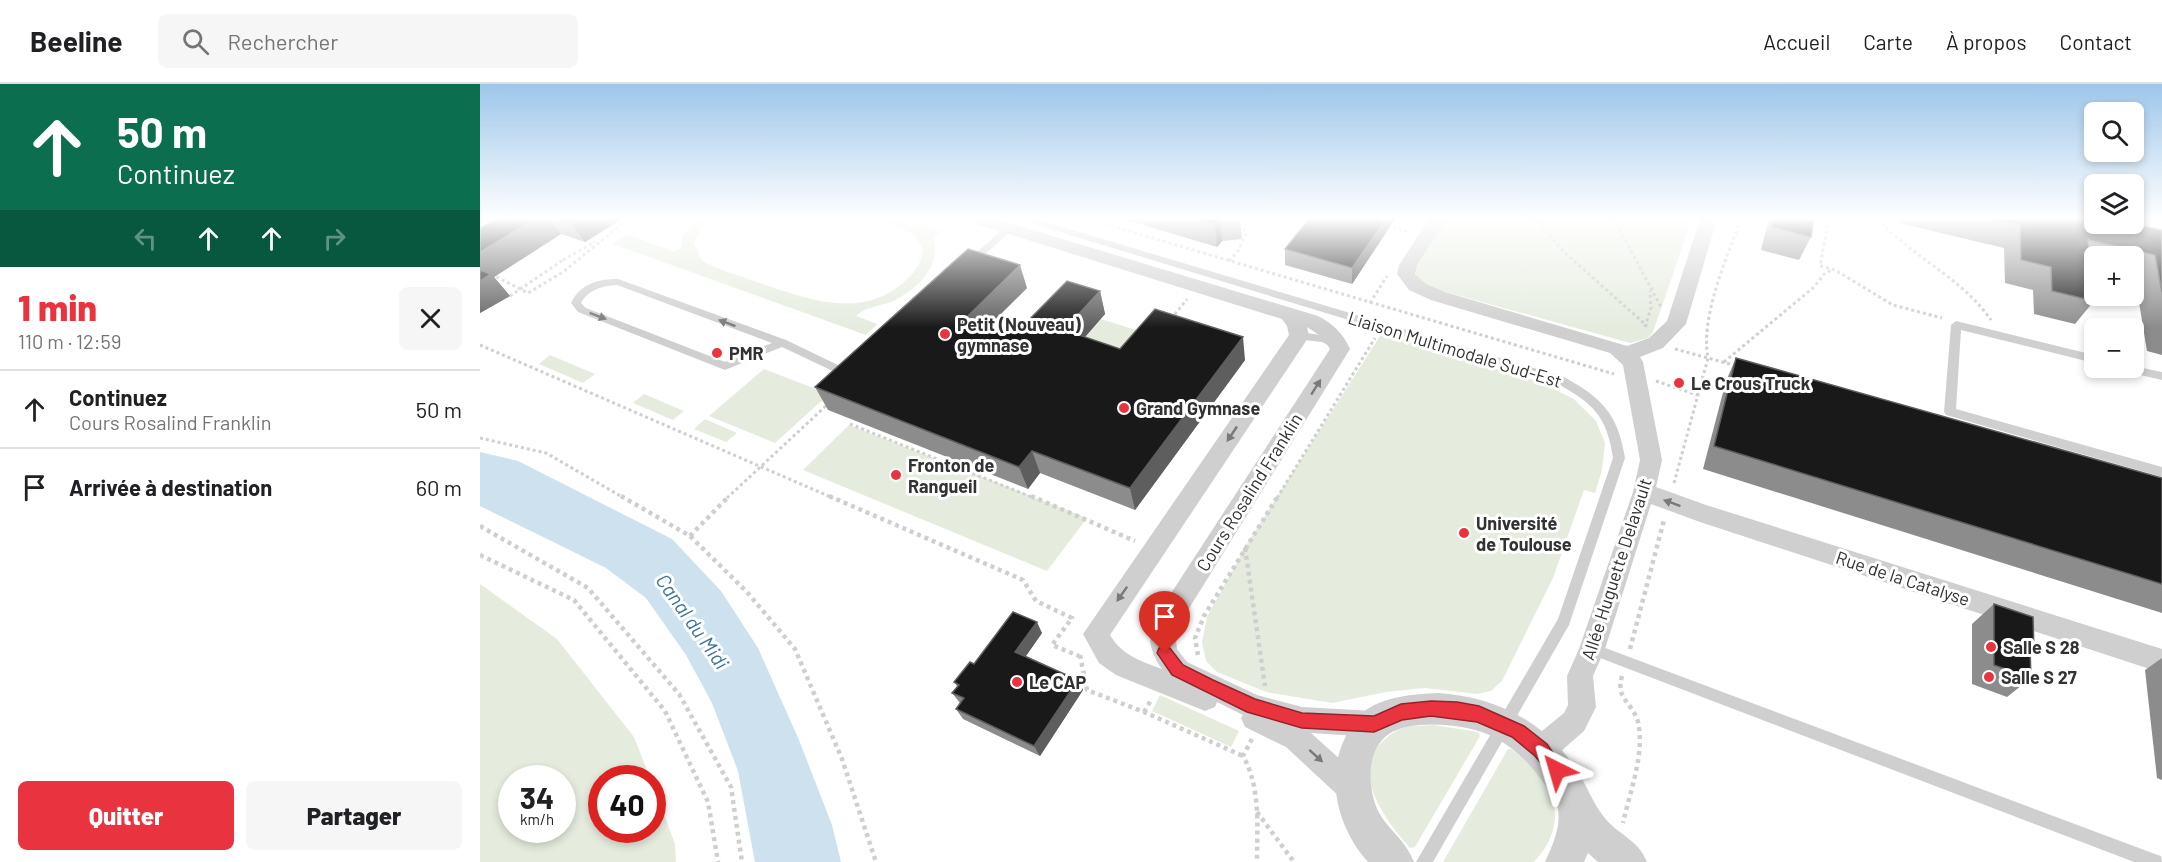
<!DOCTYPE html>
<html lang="fr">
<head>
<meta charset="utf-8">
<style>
  body { margin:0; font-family:Barlow,sans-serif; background:#f6f6f6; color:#202124; height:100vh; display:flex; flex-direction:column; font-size:22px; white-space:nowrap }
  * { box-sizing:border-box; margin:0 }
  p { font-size:20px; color:#757577 }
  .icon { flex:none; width:33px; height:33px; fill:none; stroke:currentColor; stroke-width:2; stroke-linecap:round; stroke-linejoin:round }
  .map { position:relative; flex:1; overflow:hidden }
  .side { display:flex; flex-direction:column; background:#fff; width:480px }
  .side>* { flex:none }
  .hud { background:#0b6e4f; color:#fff; overflow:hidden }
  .controls { position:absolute; left:1604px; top:18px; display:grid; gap:12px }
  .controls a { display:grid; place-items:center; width:60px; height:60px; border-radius:9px; background:#fff; box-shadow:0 3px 9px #0003; font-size:30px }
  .speed { position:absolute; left:18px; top:681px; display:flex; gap:12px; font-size:30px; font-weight:700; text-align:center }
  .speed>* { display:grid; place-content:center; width:78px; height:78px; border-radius:50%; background:#fff; box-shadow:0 3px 9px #0003; line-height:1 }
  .speed small { font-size:15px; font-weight:400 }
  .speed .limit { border:9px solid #d22; background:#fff; color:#111 }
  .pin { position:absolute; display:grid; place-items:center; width:51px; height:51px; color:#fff; margin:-62px -26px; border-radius:50% 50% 50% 0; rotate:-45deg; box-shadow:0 0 6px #0007 }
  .pin .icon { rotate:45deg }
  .me { position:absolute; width:66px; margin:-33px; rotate:320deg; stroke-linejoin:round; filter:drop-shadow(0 0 4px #0008) }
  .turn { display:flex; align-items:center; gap:21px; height:126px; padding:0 18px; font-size:27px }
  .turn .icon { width:78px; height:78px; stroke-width:2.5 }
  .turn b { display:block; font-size:42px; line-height:51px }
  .lanes { display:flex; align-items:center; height:57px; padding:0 18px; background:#0003; justify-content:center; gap:30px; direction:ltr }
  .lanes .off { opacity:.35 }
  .round { display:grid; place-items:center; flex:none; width:63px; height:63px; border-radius:9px; background:#f6f6f6 }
  .overview { display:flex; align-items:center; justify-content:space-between; height:102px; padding:0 18px }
  h1 { font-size:36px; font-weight:800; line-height:45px; color:#e9343f }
  .action { display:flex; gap:12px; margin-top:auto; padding:12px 18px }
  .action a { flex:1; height:69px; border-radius:9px; background:#e9343f; color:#fff; font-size:24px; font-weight:800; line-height:69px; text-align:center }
  .action a+a { background:#f6f6f6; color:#202124 }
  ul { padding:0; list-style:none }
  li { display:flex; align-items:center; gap:18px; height:78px; padding:0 18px; border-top:2px solid #e0e0e0 }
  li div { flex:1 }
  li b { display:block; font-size:22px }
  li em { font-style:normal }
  header { display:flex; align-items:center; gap:36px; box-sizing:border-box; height:84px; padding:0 30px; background:#fff; border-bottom:2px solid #e0e0e0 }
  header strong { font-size:28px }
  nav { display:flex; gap:33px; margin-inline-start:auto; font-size:21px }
  .search { width:420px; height:54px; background:#f6f6f6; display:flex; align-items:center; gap:15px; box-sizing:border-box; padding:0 21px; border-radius:9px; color:#757577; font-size:22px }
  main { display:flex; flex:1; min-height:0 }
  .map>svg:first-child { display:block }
  .green { fill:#e5ecde; fill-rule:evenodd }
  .water { fill:#cde1ee }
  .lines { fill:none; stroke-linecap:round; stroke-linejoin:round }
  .path-far1 { stroke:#cfcfcf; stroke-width:3; stroke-dasharray:3 3; stroke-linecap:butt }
  .path { stroke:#cfcfcf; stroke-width:4.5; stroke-dasharray:4 4; stroke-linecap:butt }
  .service { fill:#cfcfcf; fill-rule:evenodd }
  .minor { fill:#cfcfcf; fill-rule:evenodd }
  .tertiary { fill:#cfcfcf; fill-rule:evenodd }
  .path-bridge { stroke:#cfcfcf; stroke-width:3; stroke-dasharray:3 3; stroke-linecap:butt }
  .wall { fill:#8c8c8c }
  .shaded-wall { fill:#5e5e5e }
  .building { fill:#191919; stroke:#5e5e5e; stroke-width:1.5 }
  .oneway { fill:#797979 }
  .route { fill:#e9343f; stroke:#972229; stroke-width:1.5 }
  .poi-dot { fill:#e9343f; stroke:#fff; stroke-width:2 }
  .labels { text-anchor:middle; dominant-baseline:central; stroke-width:6; stroke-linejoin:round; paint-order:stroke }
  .poi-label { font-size:18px; font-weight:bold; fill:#323232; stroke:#fff; text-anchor:start }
  .street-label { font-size:18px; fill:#323232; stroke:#fff }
  .water-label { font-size:20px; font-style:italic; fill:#3d7398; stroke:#fff }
</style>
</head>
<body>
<header>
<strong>Beeline</strong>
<div class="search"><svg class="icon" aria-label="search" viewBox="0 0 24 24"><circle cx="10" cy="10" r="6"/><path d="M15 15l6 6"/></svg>Rechercher</div>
<nav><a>Accueil</a><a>Carte</a><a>À propos</a><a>Contact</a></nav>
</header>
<main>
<section class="side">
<div class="hud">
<div class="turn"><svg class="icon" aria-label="ahead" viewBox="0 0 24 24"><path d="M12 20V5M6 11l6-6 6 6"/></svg><div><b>50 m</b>Continuez</div></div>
<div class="lanes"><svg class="icon off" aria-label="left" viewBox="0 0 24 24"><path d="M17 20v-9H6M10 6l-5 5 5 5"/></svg><svg class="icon" aria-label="ahead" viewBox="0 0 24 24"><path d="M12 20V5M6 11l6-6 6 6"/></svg><svg class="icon" aria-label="ahead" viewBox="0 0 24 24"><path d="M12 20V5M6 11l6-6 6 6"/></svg><svg class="icon off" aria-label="right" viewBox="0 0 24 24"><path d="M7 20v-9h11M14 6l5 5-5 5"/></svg></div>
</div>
<div class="overview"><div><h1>1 min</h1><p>110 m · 12:59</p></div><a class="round"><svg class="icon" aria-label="close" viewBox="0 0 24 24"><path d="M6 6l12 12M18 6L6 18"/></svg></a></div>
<ul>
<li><svg class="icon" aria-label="ahead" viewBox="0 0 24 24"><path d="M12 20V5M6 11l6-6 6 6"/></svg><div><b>Continuez</b><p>Cours Rosalind Franklin</p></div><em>50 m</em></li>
<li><svg class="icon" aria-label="arrive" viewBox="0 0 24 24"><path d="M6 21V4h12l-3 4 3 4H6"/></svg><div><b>Arrivée à destination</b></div><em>60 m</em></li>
</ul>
<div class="action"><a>Quitter</a><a>Partager</a></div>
</section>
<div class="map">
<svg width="1682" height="778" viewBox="0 0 1682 778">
  <rect width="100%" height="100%" fill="#fff"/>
  <!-- green -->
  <g class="green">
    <path d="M218 135H230L221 144 214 159 221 176C238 186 259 191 277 198 326 214 382 238 426 196 436 187 442 178 443 164 433 144 412 141 392 135H422L461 147 453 154C462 182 436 207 411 218 399 222 385 223 376 232L397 240 386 251 133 160 147 150 194 168 201 163 202 153Z"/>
    <path d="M963 135H1212L1173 248 1168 254 1150 259 948 203 936 192 935 181Z"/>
    <path d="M621 235 675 252 645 288 591 269Z"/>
    <path d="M902 249 1059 298 1094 315 1116 337 1125 359 1122 386 1115 409 1104 406 1073 494 1022 597 1011 607 997 610 945 604 906 608 852 619 786 608 737 588 726 577 722 558 727 533 765 463Z"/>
    <path d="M70 271 115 290 103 299 59 280Z"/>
    <path d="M284 285 349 310 295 359 229 332Z"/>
    <path d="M164 310 204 327 193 336 153 319Z"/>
    <path d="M225 335 257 349 246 358 214 345Z"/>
    <path d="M369 341 607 434 567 487 323 386Z"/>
    <path d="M0 500 77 555 154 653 170 694H122V746H172L173 701 195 760 196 778H0ZM32 694H82V746H32Z"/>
    <path d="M680 611 759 647 751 663 672 627Z"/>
    <path d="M954 641 998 648 1000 652 935 763 930 764C907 738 869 690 902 658 909 651 917 645 926 643 935 641 945 642 954 641Z"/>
    <path d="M1028 665H1031C1073 695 1093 736 1054 778H963Z"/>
  </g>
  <!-- water -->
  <path class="water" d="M0 368 38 377 192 455 241 507 278 564 319 656 352 741 361 778H275L258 687 232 619 206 571 166 514 126 484 0 422Z"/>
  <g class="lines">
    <!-- path-far1 -->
    <g class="path-far1">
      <path d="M608 135 1134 290"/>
      <path d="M1052 135 1059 139 1084 168 1167 242"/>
      <path d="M1134 135 1181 223"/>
      <path d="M1349 135 1340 182 1355 186 1413 221 1462 234"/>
      <path d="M1398 135C1432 173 1481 193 1511 236"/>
      <path d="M0 138 6 135"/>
      <path d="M907 142 929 148"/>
      <path d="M83 176 115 158"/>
      <path d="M749 177 758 167 766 150 763 142 786 135"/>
      <path d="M11 190 48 209 83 188 148 135"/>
      <path d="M890 219 907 192"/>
      <path d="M691 235 707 215"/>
      <path d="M1165 243 1171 224 1170 207"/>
      <path d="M0 261 353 414"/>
      <path d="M1195 265 1257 282"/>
      <path d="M1244 278 1334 203 1346 188 1354 186"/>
      <path d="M1176 297 1217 311"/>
      <path d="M370 340 554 414"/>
      <path d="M0 354 66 369 144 414"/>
      <path d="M1194 399 1228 274C1220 233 1247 173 1261 135"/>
      <path d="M247 414 348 320"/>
      <path d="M797 414 895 254"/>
    </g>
    <!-- path -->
    <g class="path">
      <path d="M141 412 210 452 267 508 315 565 362 675 396 778"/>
      <path d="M349 412 543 496 556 517 592 534 572 561 599 572"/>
      <path d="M551 412 655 457"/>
      <path d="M0 442 108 504 199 610 251 703 262 778"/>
      <path d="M210 452 249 412"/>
      <path d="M765 464 785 602"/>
      <path d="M0 471 94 516 185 627 228 718 238 778"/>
      <path d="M1150 565 1184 436"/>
      <path d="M600 571 607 606 664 628 763 672"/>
      <path d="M718 571 715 554 724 532 798 412"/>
      <path d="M1142 592C1135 615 1153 619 1158 638 1165 670 1150 707 1143 739"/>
      <path d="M664 628 671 616"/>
      <path d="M772 655 763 672C781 703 777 744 777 778"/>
      <path d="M777 728 814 778"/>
    </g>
    <!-- service -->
    <g class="service">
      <path d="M542 135H556L1084 293C1122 314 1138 330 1145 374L1089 541 953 778H936L1078 535 1133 374C1127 332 1113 319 1076 299L544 137Z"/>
      <path d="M529 141 534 144 532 146 493 181H487V177L526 142Z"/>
      <path d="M138 195 306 256 360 282 370 278 375 282 374 285 359 290 302 263 245 286 98 228 91 219C100 200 118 195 138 195ZM137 201 292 259 245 278 106 224 101 219C109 205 122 202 137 201Z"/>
      <path d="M1476 237 1614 271V279L1481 246 1476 325 1682 383V393L1466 331 1464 328 1471 241Z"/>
      <path d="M819 248 848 252 862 262 857 266 842 258 815 255 814 252Z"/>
      <path d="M1653 282 1682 288V296L1643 287 1642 284H1653Z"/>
      <path d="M1112 559 1675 770 1681 772 1682 778H1654L1107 569 1105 565 1107 561Z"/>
    </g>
    <!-- minor -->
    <g class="minor">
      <path d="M491 135H516L838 232C853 240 863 249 870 265L695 547 697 565 707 578 777 611 822 623 894 627 904 631 908 640 904 649 894 653 831 649 882 695 886 705 882 715 872 719 862 715 806 663 765 643 761 634 763 631 737 618 735 623 725 627 636 591 619 579 603 550 809 251 807 242 802 235 493 139ZM827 243 842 253 850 265 673 537C666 553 672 572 682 585 660 577 642 571 630 551L826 257 829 252Z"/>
      <path d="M949 135H966L937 181 935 190 946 200 965 208 1147 262 1169 254 1187 237 1220 135H1237L1206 240 1183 264 1160 273 1163 278 1182 376 1176 403 1226 421 1682 565V589L1220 438 1171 420 1125 565 1113 592 1116 623 1104 647 1071 676 1061 679 1051 676 1047 666 1051 656 1084 629 1088 621 1087 592 1099 565 1153 408 1160 376 1143 281 1130 269 951 216 929 206 917 190 919 181Z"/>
    </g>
    <!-- tertiary -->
    <path class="tertiary" d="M959 609C1015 613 1065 637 1096 685 1107 701 1112 718 1124 733 1138 751 1158 755 1167 778H1118L1108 769 1104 778H1065C1072 762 1081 744 1078 725 1076 716 1070 709 1065 701 1051 680 1031 660 1007 650 984 640 930 635 909 650 893 661 889 681 891 700 895 743 921 745 934 778H888C858 745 845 694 865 654 869 644 874 634 883 628 904 612 934 610 959 609Z"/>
    <!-- path-bridge -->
    <path class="path-bridge" d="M30 212 83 176"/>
  </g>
  <!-- wall -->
  <g class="wall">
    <path d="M16 135H142L105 158 81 150 14 193 30 212 0 229Z"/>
    <path d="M643 135H760L762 155 742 157 737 163Z"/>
    <path d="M829 135H915L872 200 805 181V165Z"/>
    <path d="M1289 135H1334L1331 153 1319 176 1281 166Z"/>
    <path d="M1420 135H1614L1682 146V271L1667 267 1655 194H1653V172H1614V185L1611 184 1614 217 1595 240 1554 230 1553 206 1525 199 1524 164 1419 139Z"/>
    <path d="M547 204 509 242 535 250 620 207 625 230 605 253 640 265 765 276 655 426 560 389 548 405 348 326 335 303Z"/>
    <path d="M1256 274 1682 394V529L1223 385 1246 297Z"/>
    <path d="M1514 520 1554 567 1550 571 1551 594 1527 613 1492 600V540Z"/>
    <path d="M562 549 546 572 598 596 603 606 560 672 483 635 476 625 480 619 472 609 477 602 474 598 494 580Z"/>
    <path d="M1682 574V696L1677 694 1665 586Z"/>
  </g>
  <!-- shaded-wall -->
  <g class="shaded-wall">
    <path d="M55 135H69L81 150 14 193 30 212 0 229V168Z"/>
    <path d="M93 135H142L105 158 89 137Z"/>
    <path d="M740 135 742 157 737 163 735 140Z"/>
    <path d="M906 135H915L872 200V184Z"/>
    <path d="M540 181 547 204 494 256 486 234Z"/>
    <path d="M620 207 625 230 591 269 584 246Z"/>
    <path d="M763 253 765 276 655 426 650 404Z"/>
    <path d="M552 367 560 389 548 405 539 383Z"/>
    <path d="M557 538 562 549 541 579 535 568Z"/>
    <path d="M598 596 603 606 560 672 554 662Z"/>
  </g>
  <!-- building -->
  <g class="building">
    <path d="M16 135H55L0 168V144Z"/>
    <path d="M82 135H93L89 137Z"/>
    <path d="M716 135H739L735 140Z"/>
    <path d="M829 135H906L872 184 805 165Z"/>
    <path d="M1294 135H1334L1331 153 1291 143Z"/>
    <path d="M1512 135H1614V140H1651L1682 146V208L1675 171 1608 156 1614 217 1572 207 1571 183 1541 176 1540 141Z"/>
    <path d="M488 165 540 181 486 234 535 250 587 197 620 207 584 246 640 265 675 225 763 253 650 404 552 367 539 383 335 303Z"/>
    <path d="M0 186 11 190 0 197Z"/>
    <path d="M1256 274 1682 394V500L1234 362Z"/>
    <path d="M1514 520 1553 533 1554 567 1550 565 1551 594 1514 581Z"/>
    <path d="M533 528 557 538 535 568 598 596 554 662 476 625 484 614 472 609 479 601 474 598 490 578 494 580Z"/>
  </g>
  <!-- one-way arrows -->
  <defs><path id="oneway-solid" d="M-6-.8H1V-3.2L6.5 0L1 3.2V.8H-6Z" transform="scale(1.5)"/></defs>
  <g class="oneway">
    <use href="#oneway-solid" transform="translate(118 232) rotate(21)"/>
    <use href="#oneway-solid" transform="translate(247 239) rotate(-159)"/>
    <use href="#oneway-solid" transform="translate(836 303) rotate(-58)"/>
    <use href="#oneway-solid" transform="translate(752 350) rotate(124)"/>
    <use href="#oneway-solid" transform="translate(1192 419) rotate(-160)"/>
    <use href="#oneway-solid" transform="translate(642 510) rotate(125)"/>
    <use href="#oneway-solid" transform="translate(836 672) rotate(42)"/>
  </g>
  <!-- sky -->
  <linearGradient id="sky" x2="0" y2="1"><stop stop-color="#9dc6ea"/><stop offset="0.55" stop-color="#fff"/><stop offset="1" stop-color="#fff" stop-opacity="0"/></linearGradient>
  <rect width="1682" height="244" fill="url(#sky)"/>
  <!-- route -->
  <path class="route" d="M685 562 690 564 703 581 733 596 775 615 822 629 894 632 921 620 951 617 977 618 999 622 1044 642 1067 660 1085 686 1083 692 1077 694 1071 692 1055 672 1032 653 997 638 951 632 922 636 894 648 822 644 767 628 692 591 677 569 679 564Z"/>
  <!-- markers -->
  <g class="poi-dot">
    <circle cx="465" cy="250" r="6"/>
    <circle cx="237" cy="269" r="6"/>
    <circle cx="1199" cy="299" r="6"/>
    <circle cx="644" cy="324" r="6"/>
    <circle cx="416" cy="391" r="6"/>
    <circle cx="984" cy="449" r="6"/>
    <circle cx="1511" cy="563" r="6"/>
    <circle cx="1509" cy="593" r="6"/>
    <circle cx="537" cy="598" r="6"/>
  </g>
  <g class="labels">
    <!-- poi labels -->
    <g class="poi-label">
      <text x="477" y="240">Petit (Nouveau)<tspan x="477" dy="21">gymnase</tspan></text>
      <text x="249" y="269">PMR</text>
      <text x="1211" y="299">Le Crous Truck</text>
      <text x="656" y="324">Grand Gymnase</text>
      <text x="428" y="381">Fronton de<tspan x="428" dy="21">Rangueil</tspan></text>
      <text x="996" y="439">Université<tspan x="996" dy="21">de Toulouse</tspan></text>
      <text x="1523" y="563">Salle S 28</text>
      <text x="1521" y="593">Salle S 27</text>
      <text x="549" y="598">Le CAP</text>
    </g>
    <!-- street labels -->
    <g class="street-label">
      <text transform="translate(975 265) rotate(17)">Liaison Multimodale Sud-Est</text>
      <text transform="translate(769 408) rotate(-58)">Cours Rosalind Franklin</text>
      <text transform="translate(1136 485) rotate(-72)">Allée Huguette Delavault</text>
      <text transform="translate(1423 494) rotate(18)">Rue de la Catalyse</text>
    </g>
    <!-- water labels -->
    <g class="water-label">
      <text transform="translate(213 537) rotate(55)">Canal du Midi</text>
    </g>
  </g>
</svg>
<div class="controls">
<a><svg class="icon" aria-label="search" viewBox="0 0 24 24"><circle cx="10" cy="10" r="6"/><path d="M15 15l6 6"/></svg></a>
<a><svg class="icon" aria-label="layers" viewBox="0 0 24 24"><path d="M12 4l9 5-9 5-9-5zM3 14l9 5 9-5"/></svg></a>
<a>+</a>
<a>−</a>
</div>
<div class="speed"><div>34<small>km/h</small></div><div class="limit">40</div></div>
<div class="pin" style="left:685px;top:569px;background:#d93025"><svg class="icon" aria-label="arrive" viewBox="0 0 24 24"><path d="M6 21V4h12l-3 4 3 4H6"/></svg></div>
<svg class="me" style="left:1077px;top:686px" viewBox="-20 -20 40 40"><path d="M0-17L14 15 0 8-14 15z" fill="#e9343f" stroke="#fff" stroke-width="4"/></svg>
</div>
</main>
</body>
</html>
